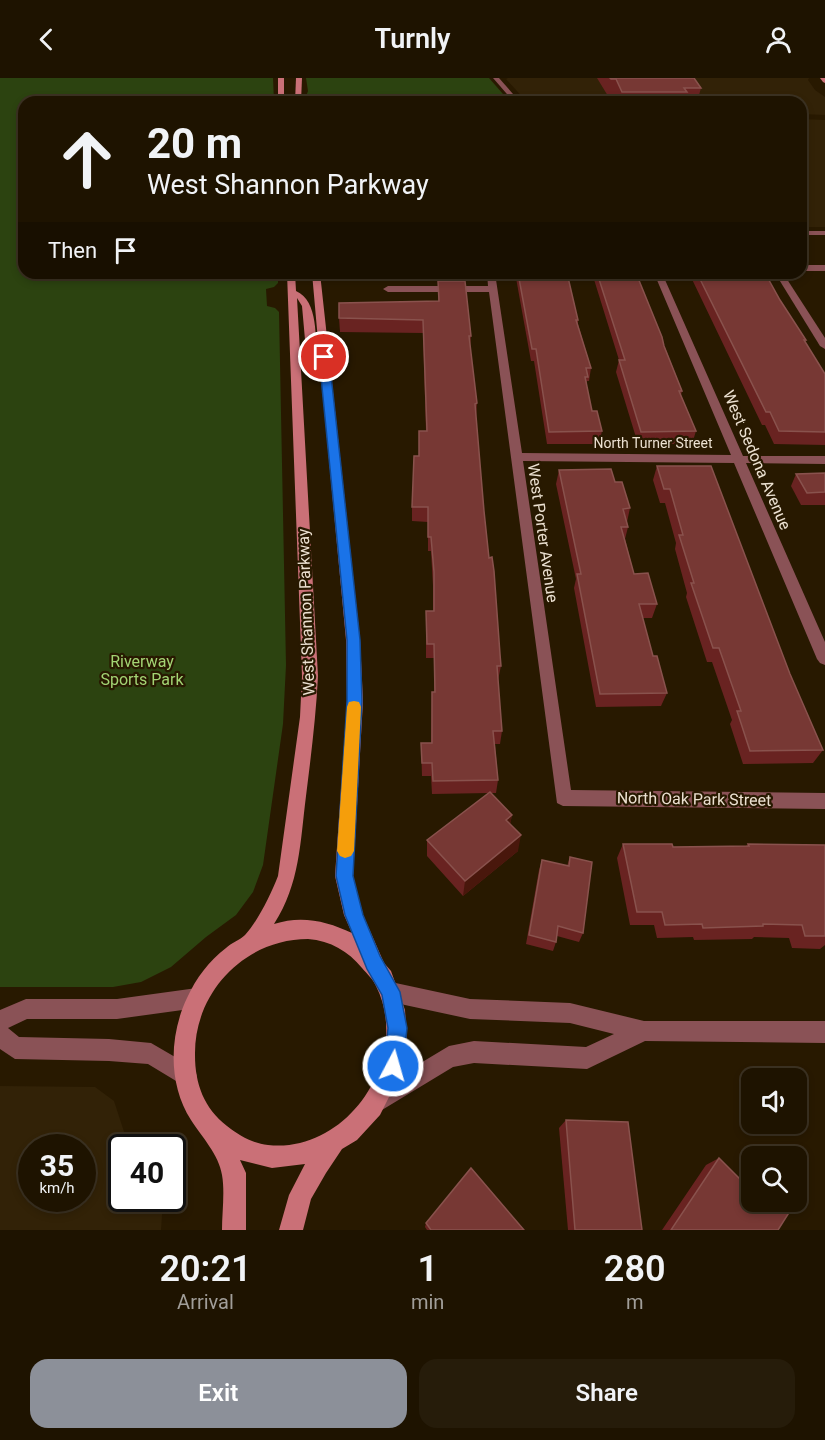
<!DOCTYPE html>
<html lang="en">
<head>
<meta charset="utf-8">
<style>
  body { margin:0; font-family:Roboto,sans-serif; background:#261c0a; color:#f1f3f6; height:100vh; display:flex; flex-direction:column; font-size:22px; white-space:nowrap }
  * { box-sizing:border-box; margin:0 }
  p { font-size:20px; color:#a19e99 }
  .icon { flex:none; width:33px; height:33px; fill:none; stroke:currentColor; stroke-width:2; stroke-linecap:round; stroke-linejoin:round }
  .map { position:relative; height:1152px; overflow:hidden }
  .drawer { display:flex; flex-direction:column; background:#1e1300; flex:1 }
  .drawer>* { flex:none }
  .banner { position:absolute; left:18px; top:18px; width:789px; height:183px; border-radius:18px; box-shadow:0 3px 9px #0003,0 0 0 2px #3c3222; background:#1e1300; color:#f1f3f6; overflow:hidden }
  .buttons { position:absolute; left:741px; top:990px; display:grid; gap:12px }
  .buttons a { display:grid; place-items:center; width:66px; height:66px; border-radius:12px; background:#1e1300; box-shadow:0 3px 9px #0003,0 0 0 2px #3c3222; font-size:30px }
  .speed { position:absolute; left:18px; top:1056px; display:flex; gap:12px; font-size:30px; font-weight:700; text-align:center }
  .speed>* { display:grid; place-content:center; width:78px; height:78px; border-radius:50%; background:#1e1300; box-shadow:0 3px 9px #0003,0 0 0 2px #3c3222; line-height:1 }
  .speed small { font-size:15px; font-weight:400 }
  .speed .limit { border:3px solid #111; border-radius:9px; background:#fff; color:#111 }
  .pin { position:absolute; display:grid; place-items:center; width:51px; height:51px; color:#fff; margin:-26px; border:3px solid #fff; border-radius:50%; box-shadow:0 2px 6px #0007 }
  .me { position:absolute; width:66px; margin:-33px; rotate:6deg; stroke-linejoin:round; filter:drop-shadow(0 0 4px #0008) }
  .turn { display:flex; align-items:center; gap:21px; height:126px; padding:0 30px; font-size:27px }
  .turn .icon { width:78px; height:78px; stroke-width:2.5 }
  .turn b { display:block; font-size:42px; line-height:51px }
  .then { display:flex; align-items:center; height:57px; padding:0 30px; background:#0003; gap:12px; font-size:22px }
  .eta { display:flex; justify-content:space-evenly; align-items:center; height:102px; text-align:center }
  .eta b { font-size:36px; font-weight:600; line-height:42px }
  .cta { display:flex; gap:12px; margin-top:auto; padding:12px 30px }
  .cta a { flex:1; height:69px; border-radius:18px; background:#8c9099; color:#fff; font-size:24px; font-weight:600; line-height:69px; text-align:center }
  .cta a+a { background:#261c0a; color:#f1f3f6 }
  header { display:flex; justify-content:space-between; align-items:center; height:78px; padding:0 30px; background:#1e1300; font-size:27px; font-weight:600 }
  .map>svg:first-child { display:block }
  .built { fill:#322207; fill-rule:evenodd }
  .green { fill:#2c4310 }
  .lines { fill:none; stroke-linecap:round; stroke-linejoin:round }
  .street { fill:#8a5256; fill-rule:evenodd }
  .secondary { fill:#ca7077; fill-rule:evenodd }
  .wall { fill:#692321 }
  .shaded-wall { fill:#49170c }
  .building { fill:#773834; stroke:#89524d; stroke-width:1.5 }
  .route { fill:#1a73e8; stroke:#114b97; stroke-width:1.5 }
  .slow { fill:#f59e0b }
  .labels { text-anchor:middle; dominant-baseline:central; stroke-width:4.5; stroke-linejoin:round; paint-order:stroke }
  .far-street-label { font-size:14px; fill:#ece1d1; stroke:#281900 }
  .street-label { font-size:16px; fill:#ece1d1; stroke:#281900 }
  .park-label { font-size:16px; fill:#a3d473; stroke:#281900 }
</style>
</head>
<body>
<header><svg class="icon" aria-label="back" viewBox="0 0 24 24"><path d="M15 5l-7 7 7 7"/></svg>Turnly<svg class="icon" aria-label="person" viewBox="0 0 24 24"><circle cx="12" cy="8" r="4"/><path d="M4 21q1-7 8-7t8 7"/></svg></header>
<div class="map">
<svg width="825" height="1152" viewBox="0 0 825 1152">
  <rect width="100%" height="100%" fill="#281900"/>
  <!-- built -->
  <g class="built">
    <path d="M508 0H809L808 2 815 12 825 19V37L801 36V24H527L506 1Z"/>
    <path d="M801 41 825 42V149H801Z"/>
    <path d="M0 1008 95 1009 114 1023 129 1069 122 1070V1120L161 1121 163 1123 161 1152H0ZM32 1070H82V1120H32Z"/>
  </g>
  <!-- green -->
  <g class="green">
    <path d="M0 0H273L274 24H24V195H278V205L274 209 266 211 267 228 275 230 279 234 286 587 283 646 263 787 253 814 236 837 206 859 171 889 141 904 113 909H0Z"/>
    <path d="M306 0H489L510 24H304L308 13Z"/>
  </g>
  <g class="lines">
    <!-- street -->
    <g class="street">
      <path d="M493 0H499L520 24H514Z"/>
      <rect x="801" y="153" width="24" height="4"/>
      <rect x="801" y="187" width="24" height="6"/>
      <path d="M487 195H495L522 375 731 377 654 195H662L743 378H825V386L746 385 825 564V587L820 585 817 581 734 385 523 383 571 712 825 715V731L563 728 557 725 489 214H388L383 211 388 208H488Z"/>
      <path d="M775 195H783L825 260V271L820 268Z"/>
      <path d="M391 904 470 921 570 925 644 943H825V965L645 963 587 991 474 985 453 989 377 1035 369 1032 366 1024 369 1016 449 968 474 963 586 969 614 956 570 945 470 941 391 924 384 921 381 914 384 907Z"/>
      <path d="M197 910 204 913 207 920 204 927 197 930 117 941H27L8 950 19 959 109 961 151 965 194 990 197 998 194 1006 186 1009 148 986 109 983 15 981 0 971V932L26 921H117Z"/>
    </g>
    <!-- secondary -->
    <g class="secondary">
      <rect x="278" y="0" width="6" height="24"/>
      <path d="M296 0H302L301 24H295Z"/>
      <path d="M820 0H825V5L823 4Z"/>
      <path d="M287 195H295L296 213C319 223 315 261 317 283L320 285 312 195H320L360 562 363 623 353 798 363 837 384 885 391 893 405 932 407 966 399 999 380 1037 357 1062 342 1071 326 1095 311 1121 303 1152H279L289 1117 305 1086 272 1090 240 1082 246 1095V1152H222C222 1135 225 1114 222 1097 219 1077 202 1059 191 1042 168 1006 169 958 187 920 196 900 209 883 226 870 231 865 240 862 245 857 258 843 271 816 278 798L300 639 302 598ZM297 220 302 228 307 284 321 297 346 562 347 623 335 798 344 837 352 855C327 843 301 837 274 846 300 805 300 765 306 718 311 678 316 638 318 598ZM308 861C331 863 348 873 362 890 367 896 373 901 376 908 412 979 348 1076 268 1067 252 1065 240 1058 227 1048 204 1030 195 1006 195 977 194 914 245 861 308 861Z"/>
    </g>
  </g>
  <!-- wall -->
  <g class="wall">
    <path d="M597 0H694L701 10 697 24H616L613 18H608Z"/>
    <path d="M437 195H464V203L471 258 470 269 477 325 476 340 484 433 501 588 498 602 502 653 500 666H495L498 702 496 715H491L512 737 510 746 518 773 463 818 427 778V762L489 715 432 716 431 698H422L421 665H431L432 614H434V580H426V533H433V508L431 473H428V444L412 443V429L419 378 426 353 423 255 340 254 339 240 438 223V206Z"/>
    <path d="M517 195H567L578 242V246L591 290 589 303H587L586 307 592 333 602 353 599 366H547L534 283H531L516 200Z"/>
    <path d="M592 195H636L682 313 681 317 696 353 692 366H638L616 294 619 282Z"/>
    <path d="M689 195H765L780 222 806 262 805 264 825 296V367L774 366 765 347H762Z"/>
    <path d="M657 388 790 596 823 672 813 685 743 686 730 646 732 642 712 584H707L686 519 687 515 675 471 676 465 665 425H660L653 402Z"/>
    <path d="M559 392 615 404 630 430 627 444 628 449 625 461 634 496 657 526 652 540H642L653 578 667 615 661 628 596 629 574 510 576 501 556 406Z"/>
    <path d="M825 395V427H801L791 408 796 396Z"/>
    <path d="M623 766 673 769 746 768 748 766 825 767V867L820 871 792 870 789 860 754 859 752 861 694 862 693 859 657 860 654 847H630L617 780Z"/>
    <path d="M570 779 583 855 579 864 557 858 556 864 553 873 526 866 539 792 542 782 567 788Z"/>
    <path d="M566 1042 642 1152H568L559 1050Z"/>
    <path d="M719 1080 743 1104 752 1099V1124L778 1152H662L706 1087Z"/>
    <path d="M426 1145 524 1152H427L425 1149Z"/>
  </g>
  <!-- shaded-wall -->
  <g class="shaded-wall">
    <path d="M512 737 509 753 506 742Z"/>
    <path d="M521 757 518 773 463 818 465 803Z"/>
  </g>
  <!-- building -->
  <g class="building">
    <path d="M610 0H694L701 10H684L687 14H622L616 1H611Z"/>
    <path d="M518 195H567L578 242H576L591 290H586L588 299H585L592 333H597L602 353 549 354 536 271H532Z"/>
    <path d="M597 195H636L662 259 664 268 682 313H679L696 353 641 354 619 282H625Z"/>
    <path d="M697 195H765L780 222 806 262H804L825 296V354L779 353 770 334H766Z"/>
    <path d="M438 203H465L471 258H469L477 325 475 326 484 433 489 480 492 479 494 493 500 576 501 588H497L502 653H493L498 702 433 703 432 685H422L421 665H432V614H435L434 566H427L426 533H434V494L431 459H428V429H412L414 378H419V353H427L423 242 339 240V225L439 223Z"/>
    <path d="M657 388H711L790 596 823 672 750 673 737 633H741L719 570H713L691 505H694L679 457H683L670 411H664Z"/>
    <path d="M611 391 615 404H622L630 430 623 431 628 449H621L634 496 648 495 657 526H639L653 578H657L667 615 600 616 577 496H581L559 392Z"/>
    <path d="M825 395V414L807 415 796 396Z"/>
    <path d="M490 714 512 737 506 742 521 757 465 803 427 762Z"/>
    <path d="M623 766H672L673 769 749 768 748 766 825 767V858H805L802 847 763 846V848L703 850 702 846 665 847 662 834H637Z"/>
    <path d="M570 779 592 784 583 855 558 848 556 864 529 857 542 782 569 788Z"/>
    <path d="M566 1042 628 1044 642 1152H575Z"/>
    <path d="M719 1080 749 1110 752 1106V1124H785L792 1130 778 1152H671Z"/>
    <path d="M471 1090 524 1152H431L426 1145Z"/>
  </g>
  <!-- route -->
  <path class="route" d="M324 276 329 279 360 562 362 623 353 798 363 837 380 878 400 914 407 950 403 988 400 995 393 998 386 995 384 988 388 950 382 917 367 891 345 837 336 798 347 623V562L319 279Z"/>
  <!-- slow -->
  <path class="slow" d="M354 623 359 624 361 629 354 773 351 778 345 780 340 778 337 773 347 629 349 624Z"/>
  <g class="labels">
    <!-- far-street labels -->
    <g class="far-street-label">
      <text x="653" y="365">North Turner Street</text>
    </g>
    <!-- street labels -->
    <g class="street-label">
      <text transform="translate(757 382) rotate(67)">West Sedona Avenue</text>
      <text transform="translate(543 455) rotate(82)">West Porter Avenue</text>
      <text transform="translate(306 534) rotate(-92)">West Shannon Parkway</text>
      <text transform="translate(694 721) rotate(1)">North Oak Park Street</text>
    </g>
    <!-- park labels -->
    <g class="park-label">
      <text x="142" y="583">Riverway<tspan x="142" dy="18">Sports Park</tspan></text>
    </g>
  </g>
</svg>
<div class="buttons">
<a><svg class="icon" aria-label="sound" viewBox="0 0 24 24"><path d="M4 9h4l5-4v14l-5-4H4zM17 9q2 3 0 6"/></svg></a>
<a><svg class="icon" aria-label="search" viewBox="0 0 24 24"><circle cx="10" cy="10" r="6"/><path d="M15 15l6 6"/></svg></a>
</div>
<div class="speed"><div>35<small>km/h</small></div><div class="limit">40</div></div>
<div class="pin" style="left:324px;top:279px;background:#d93025"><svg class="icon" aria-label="arrive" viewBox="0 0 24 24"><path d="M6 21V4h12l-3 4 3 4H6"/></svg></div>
<svg class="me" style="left:393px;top:988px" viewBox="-20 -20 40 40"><circle r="17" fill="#1a73e8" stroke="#fff" stroke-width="3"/><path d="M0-11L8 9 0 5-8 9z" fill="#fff"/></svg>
<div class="banner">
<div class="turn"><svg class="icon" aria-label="ahead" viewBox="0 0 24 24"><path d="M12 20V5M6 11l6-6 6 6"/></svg><div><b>20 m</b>West Shannon Parkway</div></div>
<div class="then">Then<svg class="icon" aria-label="arrive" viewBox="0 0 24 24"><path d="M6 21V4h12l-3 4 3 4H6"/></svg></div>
</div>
</div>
<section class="drawer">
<div class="eta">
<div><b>20:21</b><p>Arrival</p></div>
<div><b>1</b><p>min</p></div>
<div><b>280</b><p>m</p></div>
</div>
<div class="cta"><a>Exit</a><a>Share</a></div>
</section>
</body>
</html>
